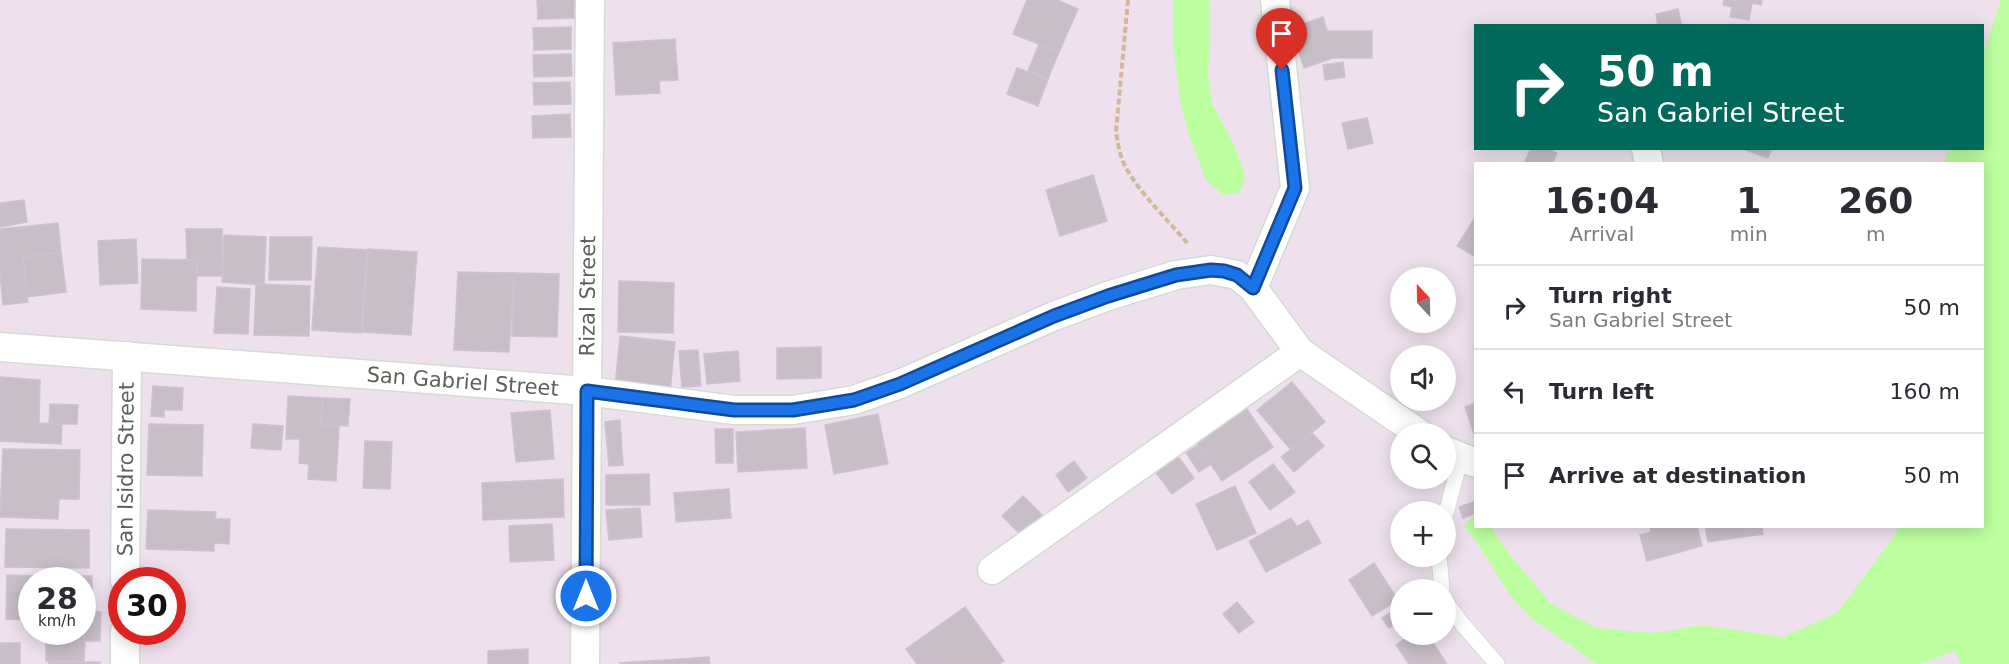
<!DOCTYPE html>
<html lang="en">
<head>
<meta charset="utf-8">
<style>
  body { margin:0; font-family:"DejaVu Sans",sans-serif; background:#f2f2f3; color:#2b2b33; height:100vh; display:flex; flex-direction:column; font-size:22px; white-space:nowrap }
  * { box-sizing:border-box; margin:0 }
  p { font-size:20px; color:#7c7c81 }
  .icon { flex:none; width:33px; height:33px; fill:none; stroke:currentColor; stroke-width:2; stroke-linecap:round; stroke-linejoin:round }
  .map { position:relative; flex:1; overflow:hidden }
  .drawer { position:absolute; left:1474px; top:162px; width:510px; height:366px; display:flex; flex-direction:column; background:#fff; border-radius:0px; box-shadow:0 3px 15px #0003 }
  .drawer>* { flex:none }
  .banner { position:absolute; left:1474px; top:24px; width:510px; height:126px; border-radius:0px; box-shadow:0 3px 15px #0003; background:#00695c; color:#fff; overflow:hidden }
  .needle { width:39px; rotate:338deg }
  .buttons { position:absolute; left:1390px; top:267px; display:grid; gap:12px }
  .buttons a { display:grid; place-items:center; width:66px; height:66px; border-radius:50%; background:#fff; box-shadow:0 3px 15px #0003; font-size:30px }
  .speed { position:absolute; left:18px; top:567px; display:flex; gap:12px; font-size:30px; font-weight:700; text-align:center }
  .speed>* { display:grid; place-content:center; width:78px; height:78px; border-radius:50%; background:#fff; box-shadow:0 3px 15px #0003; line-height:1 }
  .speed small { font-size:15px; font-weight:400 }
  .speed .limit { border:9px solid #d22; background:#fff; color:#111 }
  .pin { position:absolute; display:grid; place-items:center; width:51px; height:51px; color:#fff; margin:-62px -26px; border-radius:50% 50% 50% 0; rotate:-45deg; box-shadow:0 0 6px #0007 }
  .pin .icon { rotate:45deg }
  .me { position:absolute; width:66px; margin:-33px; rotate:0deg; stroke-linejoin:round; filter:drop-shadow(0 0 4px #0008) }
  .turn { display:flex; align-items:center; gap:21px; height:126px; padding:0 24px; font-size:27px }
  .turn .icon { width:78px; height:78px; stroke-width:2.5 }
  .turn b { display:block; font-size:42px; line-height:51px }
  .eta { display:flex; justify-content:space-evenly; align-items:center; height:102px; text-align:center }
  .eta b { font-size:36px; font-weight:700; line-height:42px }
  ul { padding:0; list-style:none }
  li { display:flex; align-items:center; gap:18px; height:84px; padding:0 24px; border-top:2px solid #e1e1e2 }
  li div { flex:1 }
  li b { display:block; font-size:22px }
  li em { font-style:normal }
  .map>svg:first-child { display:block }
  .water { fill:#bcff9f }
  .building { fill:#c8bec8; stroke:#d1bfd2; stroke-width:1.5 }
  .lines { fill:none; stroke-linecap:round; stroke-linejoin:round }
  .service-casing { stroke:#d4dbd4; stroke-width:17 }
  .minor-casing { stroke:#d4dbd4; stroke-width:31 }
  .path { stroke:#d2b899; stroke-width:4; stroke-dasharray:6 3; stroke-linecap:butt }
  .service { stroke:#fff; stroke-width:15 }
  .minor { stroke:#fff; stroke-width:28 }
  .route-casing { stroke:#114b97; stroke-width:15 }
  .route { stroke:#1a73e8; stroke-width:10 }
  .labels { text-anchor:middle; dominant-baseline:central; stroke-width:6; stroke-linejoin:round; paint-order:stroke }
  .street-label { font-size:21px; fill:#5b6359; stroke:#fff }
</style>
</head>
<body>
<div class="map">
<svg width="2009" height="664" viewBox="0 0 2009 664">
  <rect width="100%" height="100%" fill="#eee1ed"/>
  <!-- water -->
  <g class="water">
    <path d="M1173 0H1209L1210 30 1208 77 1212 104 1232 141 1241 163 1245 176 1243 185 1238 193 1224 195 1206 180 1189 135 1180 101 1174 54Z"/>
    <path d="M2001 0H2009V664H1961L1955 651 1920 664H1597L1530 617 1510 595 1478 544 1465 527 1469 520 1476 515V526L1492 527 1498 539 1515 561 1551 604 1597 628 1654 633 1702 625 1783 637 1837 613 1898 531 1896 527 1983 526V164L1944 163 1950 149 1983 148V55Z"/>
  </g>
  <!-- building -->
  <g class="building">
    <path d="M537 0H575V18L538 19Z"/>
    <path d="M1027 0H1057L1078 9 1059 52 1013 34Z"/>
    <path d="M1724 0H1762L1761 5 1752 3 1749 20 1730 17 1732 7 1723 5Z"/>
    <path d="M1678 9 1682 26H1658L1656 14Z"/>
    <path d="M1323 17 1327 31H1372V58H1333L1304 68 1291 28Z"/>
    <path d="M571 27V49L534 50 533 28Z"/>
    <path d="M675 39 678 80 659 81 660 93 616 95 613 43Z"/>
    <path d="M1039 44 1059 52 1048 79 1028 71Z"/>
    <path d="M571 54 572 76 534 77 533 55Z"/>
    <path d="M1343 62 1345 77 1325 80 1323 65Z"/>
    <path d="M1017 68 1048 79 1038 106 1007 94Z"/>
    <path d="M570 82 571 104 534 105 533 83Z"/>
    <path d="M570 114 571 137 533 138 532 116Z"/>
    <path d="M1367 118 1373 143 1348 149 1342 123Z"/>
    <path d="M1531 148H1547L1557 153 1552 164H1524Z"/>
    <path d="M1747 148H1772L1768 158 1746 150Z"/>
    <path d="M1093 175 1107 221 1060 236 1046 190Z"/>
    <path d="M24 200 27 222 0 227V203Z"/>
    <path d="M1476 216V257L1457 246Z"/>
    <path d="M58 223 61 252 23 257 28 302 3 305 0 273V229Z"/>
    <path d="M186 229H222V276H197V260H187Z"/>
    <path d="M224 235 266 237 264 285 222 282Z"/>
    <path d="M270 237H312L311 280H269Z"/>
    <path d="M136 239 138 283 100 285 98 241Z"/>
    <path d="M318 247 367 250 361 333 312 330Z"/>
    <path d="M368 249 417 252 411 335 362 332Z"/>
    <path d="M61 252 66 292 27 297 23 257Z"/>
    <path d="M142 259 197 260 196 311 141 309Z"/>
    <path d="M458 272 514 273 509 352 454 350Z"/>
    <path d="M514 273 559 274 557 337 512 336Z"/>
    <path d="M619 281 674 283 673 333 618 332Z"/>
    <path d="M256 284 310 286 309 336 254 335Z"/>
    <path d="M217 287 250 289 248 334 214 333Z"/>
    <path d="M620 336 675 342 670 392 615 387Z"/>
    <path d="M821 347V378L777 379V348Z"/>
    <path d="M698 350 701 386 682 387 679 351Z"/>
    <path d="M738 351 740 381 707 384 704 354Z"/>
    <path d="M0 377 40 380 39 423 62 424 61 444 0 441Z"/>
    <path d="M1292 382 1325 422 1291 450 1257 410Z"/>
    <path d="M153 386 183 388 182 410H164V417L151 416Z"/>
    <path d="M288 396 323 398 321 425 339 426 336 481 308 479 309 464 299 463 300 439H286Z"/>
    <path d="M323 398 350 399 348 426 321 425Z"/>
    <path d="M1240 399 1273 447 1222 481 1190 433Z"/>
    <path d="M1476 403V433L1474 434 1465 407Z"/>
    <path d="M50 404 78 405 77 424H49Z"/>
    <path d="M550 410 554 459 516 462 511 413Z"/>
    <path d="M878 414 888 464 834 474 825 425Z"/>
    <path d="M620 420 623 465 609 466 605 422Z"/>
    <path d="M149 424 203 425 202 476 147 475Z"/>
    <path d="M253 424 283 426 281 450 251 448Z"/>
    <path d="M805 428 807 468 738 472 736 432Z"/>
    <path d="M715 429H733V463H716Z"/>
    <path d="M1312 433 1324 446 1294 472 1281 457Z"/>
    <path d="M365 441 392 442 390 489 363 488Z"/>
    <path d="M1198 445 1211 464 1199 472 1186 453Z"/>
    <path d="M3 449 80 450 79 499H59L58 519 0 517Z"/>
    <path d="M1176 454 1194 478 1172 494 1154 470Z"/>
    <path d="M1074 461 1087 478 1068 492 1056 475Z"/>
    <path d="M1273 464 1295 492 1270 510 1249 482Z"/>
    <path d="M649 474 650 505H606V475Z"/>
    <path d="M563 479 564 517 483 520 482 483Z"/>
    <path d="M1235 486 1256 533 1217 550 1196 504Z"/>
    <path d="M729 489 731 518 676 522 674 493Z"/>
    <path d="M1023 496 1047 520 1026 540 1002 516Z"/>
    <path d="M1476 501V513L1463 518 1459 507Z"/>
    <path d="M640 508 642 537 609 540 606 510Z"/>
    <path d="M148 510 216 512 215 519H230L229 544 214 543V551L146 549Z"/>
    <path d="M1291 518 1297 527 1308 520 1321 543 1266 572 1249 541Z"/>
    <path d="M552 524 554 560 510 562 509 526Z"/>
    <path d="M1650 526H1697L1702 546 1647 561 1640 535 1651 532Z"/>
    <path d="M1705 526H1762L1763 534 1708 542Z"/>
    <path d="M6 529 89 530V568L5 567Z"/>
    <path d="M1374 563 1398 600 1372 616 1349 580Z"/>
    <path d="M7 575 48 576V580H32V620L6 619Z"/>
    <path d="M48 576H92V612H82V580H48Z"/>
    <path d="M1237 602 1254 622 1239 633 1223 614Z"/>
    <path d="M1400 606 1401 620 1389 628 1382 618Z"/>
    <path d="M965 607 1004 661 999 664H917L906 649Z"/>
    <path d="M82 612H85V641L46 640 47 632H82Z"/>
    <path d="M85 612H101L100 641H85Z"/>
    <path d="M1412 634H1427L1447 664H1409L1396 645Z"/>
    <path d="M46 640 85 641 84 661H46Z"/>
    <rect x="0" y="643" width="20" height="21"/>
    <path d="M528 649V664H488V651Z"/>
    <path d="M709 657 710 664H621L620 663Z"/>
    <rect x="49" y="662" width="51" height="2"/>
  </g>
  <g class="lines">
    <!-- service casing -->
    <g class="service-casing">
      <g id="service">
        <path d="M1446 513 1461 457"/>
        <path d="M1439 556 1442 590"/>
        <path d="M1446 602 1463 625 1497 664"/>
      </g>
    </g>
    <!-- minor casing -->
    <g class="minor-casing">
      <g id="minor">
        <path d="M1646 148 1649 164"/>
        <path d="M1253 288 1295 188 1275 0"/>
        <path id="s1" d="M0 347 587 391 734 410H793L854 400 900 384 1054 316 1108 296 1176 275 1211 270 1237 275 1253 288 1300 352 1420 434"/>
        <path d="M1446 451 1476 463"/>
        <path d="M992 570 1300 352"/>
        <path id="s2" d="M125 580 127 356"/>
        <path d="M125 664V632"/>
        <path id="s3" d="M585 664 590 0"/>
      </g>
    </g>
    <!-- path -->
    <path class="path" d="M1128 0 1116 132C1118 144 1120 157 1126 168 1142 196 1168 220 1189 245"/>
    <!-- service -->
    <use href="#service" class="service"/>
    <!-- minor -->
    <use href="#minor" class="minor"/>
  </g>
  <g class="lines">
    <!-- route casing -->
    <g class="route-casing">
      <path id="route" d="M586 596 587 391 734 410H793L854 400 900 384 1054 316 1108 296 1176 275 1211 270 1224 271 1237 275 1253 288 1295 188 1282 70"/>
    </g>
    <!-- route -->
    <use href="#route" class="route"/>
  </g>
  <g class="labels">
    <!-- street labels -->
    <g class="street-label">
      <text stroke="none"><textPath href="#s3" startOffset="368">Rizal Street</textPath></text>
      <text stroke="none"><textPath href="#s1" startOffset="464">San Gabriel Street</textPath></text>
      <text stroke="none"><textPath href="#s2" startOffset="111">San Isidro Street</textPath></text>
    </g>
  </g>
</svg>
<div class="buttons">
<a><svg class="needle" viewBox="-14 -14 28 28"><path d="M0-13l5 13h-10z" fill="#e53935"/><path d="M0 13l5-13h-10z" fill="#7c7c81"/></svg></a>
<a><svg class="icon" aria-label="sound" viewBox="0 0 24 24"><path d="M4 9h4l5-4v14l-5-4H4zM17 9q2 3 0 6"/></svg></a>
<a><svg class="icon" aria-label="search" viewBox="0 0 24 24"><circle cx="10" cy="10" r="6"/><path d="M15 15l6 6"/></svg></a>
<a>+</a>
<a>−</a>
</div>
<div class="speed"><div>28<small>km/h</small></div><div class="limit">30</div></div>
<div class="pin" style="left:1282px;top:70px;background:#d93025"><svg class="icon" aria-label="arrive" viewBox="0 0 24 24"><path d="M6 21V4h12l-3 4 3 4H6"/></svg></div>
<svg class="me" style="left:586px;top:596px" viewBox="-20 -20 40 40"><circle r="17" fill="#1a73e8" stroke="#fff" stroke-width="3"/><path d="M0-11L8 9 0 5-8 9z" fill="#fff"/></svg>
<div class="banner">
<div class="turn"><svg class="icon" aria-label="right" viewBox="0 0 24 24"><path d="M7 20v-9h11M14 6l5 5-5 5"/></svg><div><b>50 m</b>San Gabriel Street</div></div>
</div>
<section class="drawer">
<div class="eta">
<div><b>16:04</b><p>Arrival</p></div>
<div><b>1</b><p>min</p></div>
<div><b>260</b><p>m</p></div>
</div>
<ul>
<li><svg class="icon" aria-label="right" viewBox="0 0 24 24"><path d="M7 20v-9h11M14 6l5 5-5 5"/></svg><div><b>Turn right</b><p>San Gabriel Street</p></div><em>50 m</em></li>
<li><svg class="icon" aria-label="left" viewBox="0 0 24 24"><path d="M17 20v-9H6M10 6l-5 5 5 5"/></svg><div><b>Turn left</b></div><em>160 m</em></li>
<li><svg class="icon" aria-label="arrive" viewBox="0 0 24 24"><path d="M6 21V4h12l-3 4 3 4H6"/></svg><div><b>Arrive at destination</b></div><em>50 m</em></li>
</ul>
</section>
</div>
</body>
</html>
